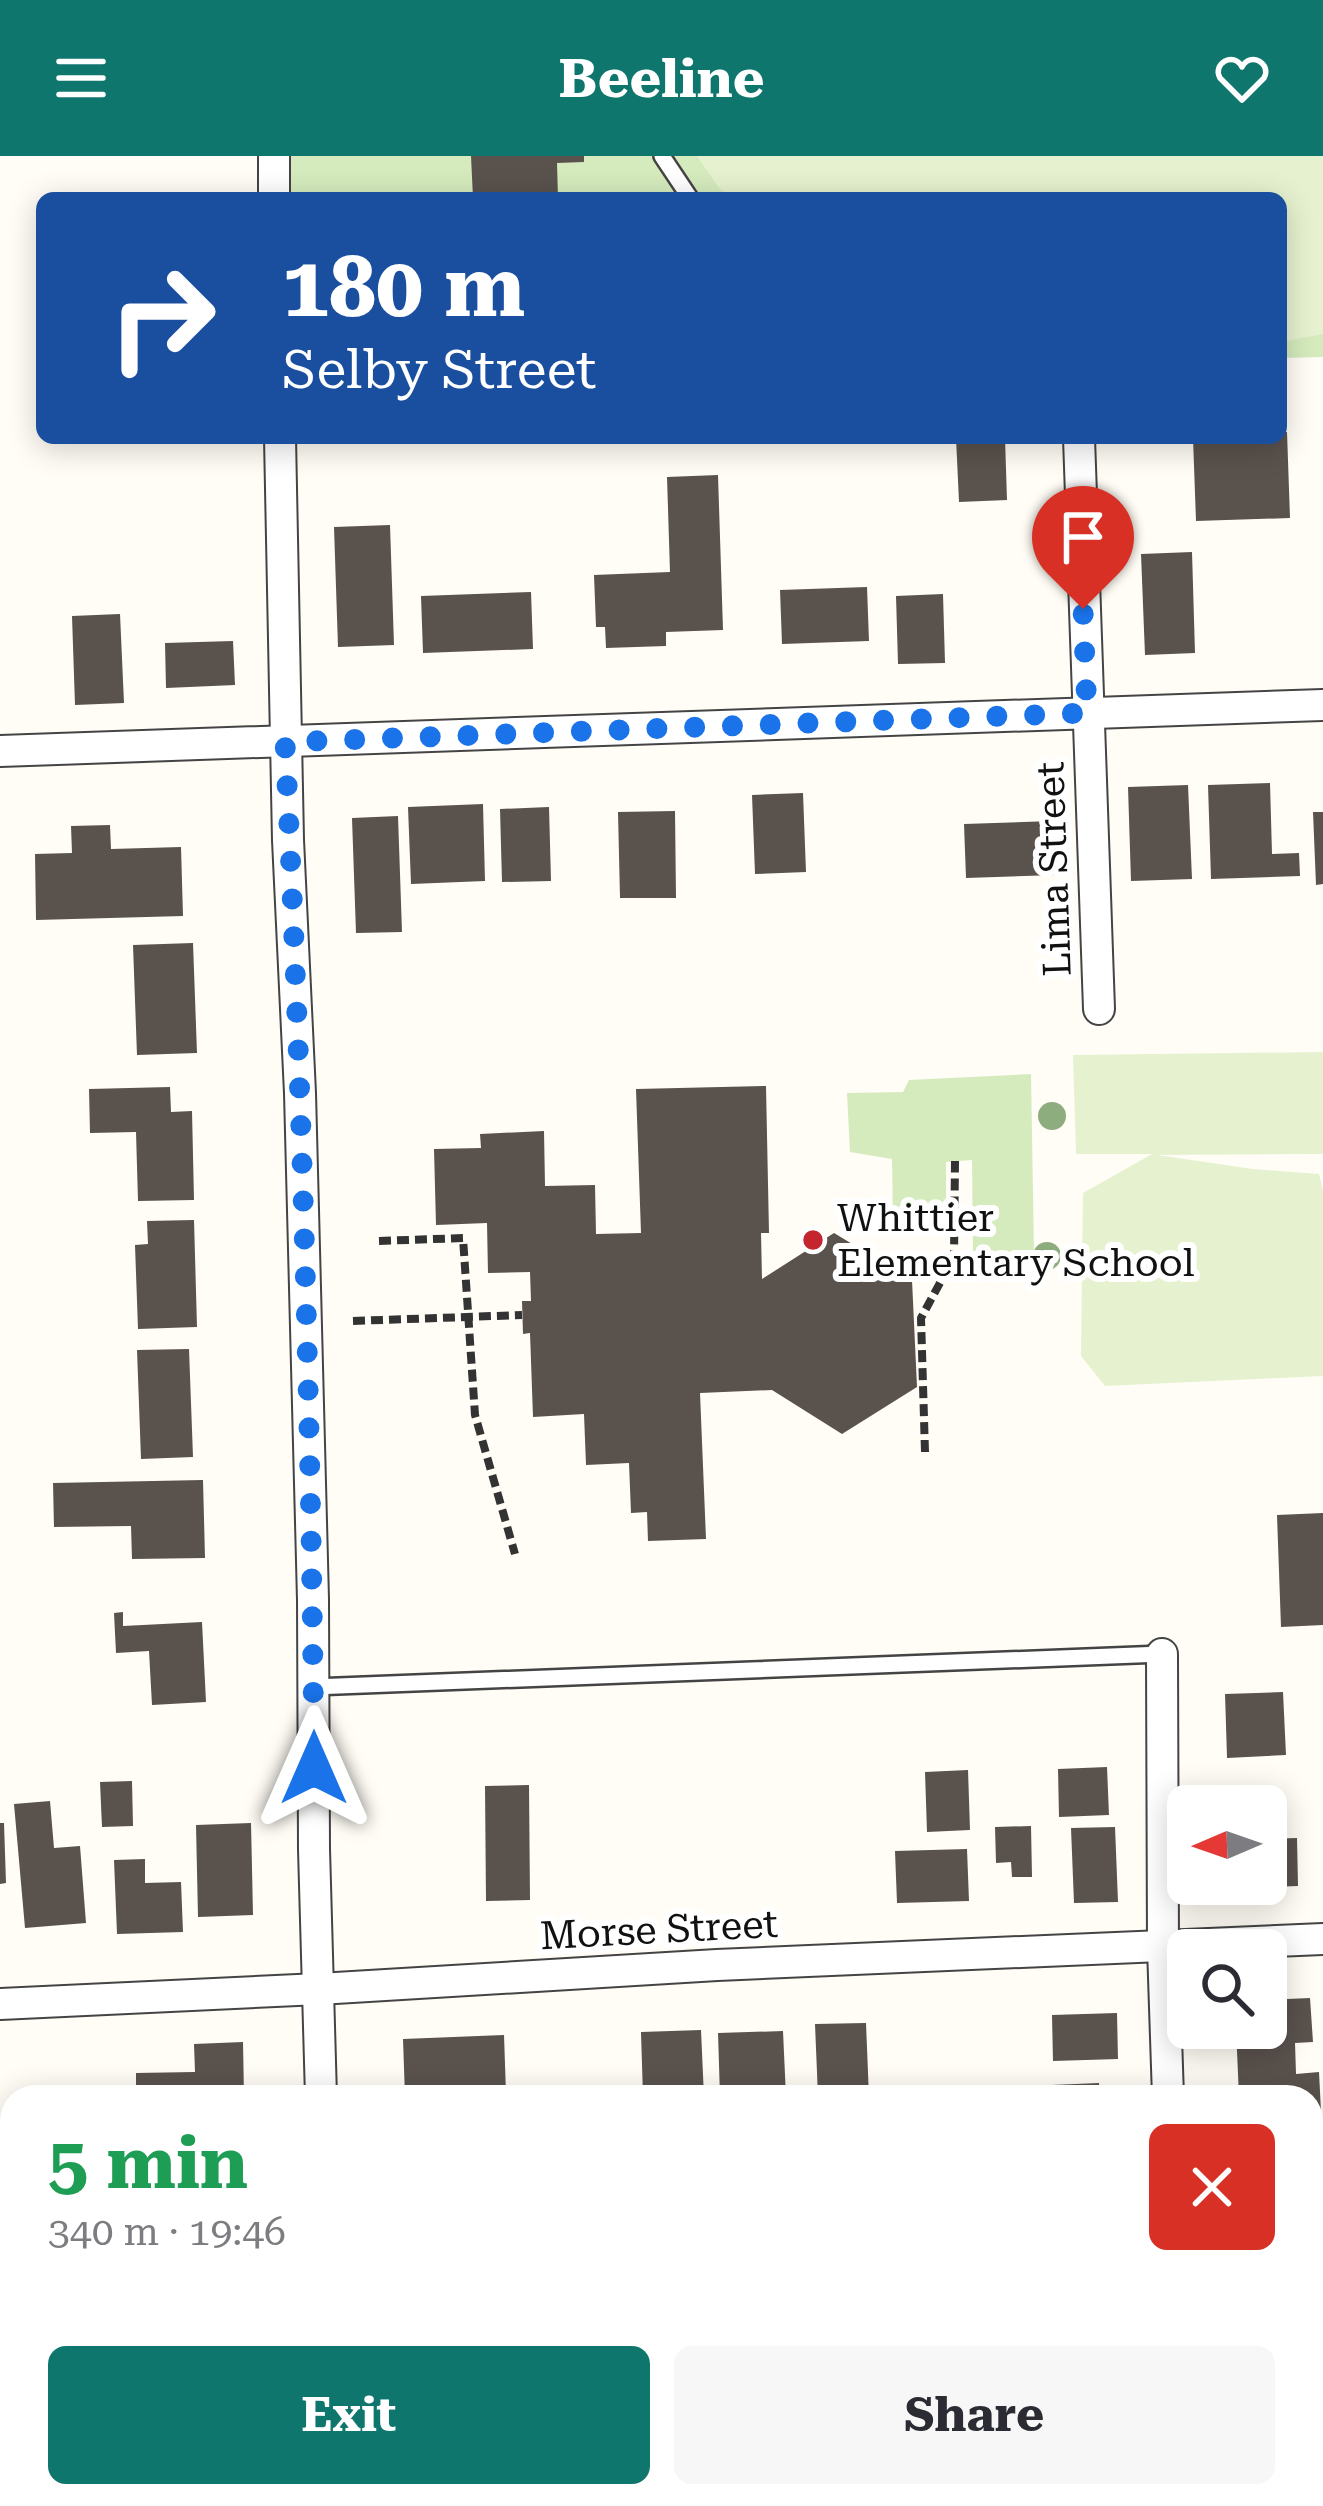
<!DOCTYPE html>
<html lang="en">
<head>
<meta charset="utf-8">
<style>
  body { margin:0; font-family:"Roboto Serif",serif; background:#f7f7f7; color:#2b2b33; height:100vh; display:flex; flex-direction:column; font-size:45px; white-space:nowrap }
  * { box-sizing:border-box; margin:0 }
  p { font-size:39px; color:#7c7c81 }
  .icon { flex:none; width:66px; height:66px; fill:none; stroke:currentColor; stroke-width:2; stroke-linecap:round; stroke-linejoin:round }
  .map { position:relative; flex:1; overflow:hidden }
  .drawer { position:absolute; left:0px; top:1929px; width:1323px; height:423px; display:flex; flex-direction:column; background:#fff; border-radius:36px 36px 0 0; box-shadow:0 6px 30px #0003 }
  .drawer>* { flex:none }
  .guide { position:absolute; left:36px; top:36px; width:1251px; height:252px; border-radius:18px; box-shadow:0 6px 30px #0003; background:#1a4fa0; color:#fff; overflow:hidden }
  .needle { width:78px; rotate:268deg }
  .fabs { position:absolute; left:1167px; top:1629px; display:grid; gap:24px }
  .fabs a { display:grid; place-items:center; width:120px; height:120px; border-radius:18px; background:#fff; box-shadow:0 6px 30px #0003; font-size:60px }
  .pin { position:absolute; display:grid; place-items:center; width:102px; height:102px; color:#fff; margin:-123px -51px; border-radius:50% 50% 50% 0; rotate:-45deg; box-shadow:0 0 12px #0007 }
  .pin .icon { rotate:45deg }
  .me { position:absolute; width:132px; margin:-66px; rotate:0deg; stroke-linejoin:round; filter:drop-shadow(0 0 9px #0008) }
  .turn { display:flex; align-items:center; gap:42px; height:252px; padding:0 48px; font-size:54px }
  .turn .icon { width:156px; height:156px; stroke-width:2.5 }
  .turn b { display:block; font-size:84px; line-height:102px }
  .round { display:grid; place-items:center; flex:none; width:126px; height:126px; border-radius:18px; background:#f7f7f7 }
  .overview { display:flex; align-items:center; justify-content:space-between; height:204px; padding:0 48px }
  h1 { font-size:72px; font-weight:700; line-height:90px; color:#1e9e55 }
  .primary-button { display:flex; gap:24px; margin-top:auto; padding:24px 48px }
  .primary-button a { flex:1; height:138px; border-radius:18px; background:#0f766e; color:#fff; font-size:48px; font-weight:700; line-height:138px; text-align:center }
  .primary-button a+a { background:#f7f7f7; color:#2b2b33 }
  header { display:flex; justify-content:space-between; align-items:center; height:156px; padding:0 48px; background:#0f766e; color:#fff; font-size:54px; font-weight:700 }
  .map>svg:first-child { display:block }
  .green { fill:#d5ebbd }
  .pitch { fill:#e6f2cf }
  .building { fill:#5a524d }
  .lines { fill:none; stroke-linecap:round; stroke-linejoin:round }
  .lane-casing { stroke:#444; stroke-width:20 }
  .street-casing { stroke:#444; stroke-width:34 }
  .path { stroke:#333; stroke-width:8; stroke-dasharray:12 6; stroke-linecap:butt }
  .lane { stroke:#fff; stroke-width:15 }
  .street { stroke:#fff; stroke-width:30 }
  .tree { fill:#8dad7f }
  .route { stroke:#1a73e8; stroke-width:21; stroke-dasharray:0 37.8 }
  .poi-dot { fill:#c4262e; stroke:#fff; stroke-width:4.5 }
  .labels { text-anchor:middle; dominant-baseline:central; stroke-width:12; stroke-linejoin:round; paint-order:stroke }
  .street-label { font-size:39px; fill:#111; stroke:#fff }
  .poi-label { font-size:39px; fill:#111; stroke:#fff; text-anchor:start }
</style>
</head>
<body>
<header><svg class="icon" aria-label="menu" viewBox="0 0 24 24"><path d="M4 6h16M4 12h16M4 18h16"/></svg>Beeline<svg class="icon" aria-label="heart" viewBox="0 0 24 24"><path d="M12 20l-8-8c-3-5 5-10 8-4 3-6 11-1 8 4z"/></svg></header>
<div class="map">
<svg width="1323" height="2350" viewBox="0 0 1323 2350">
  <rect width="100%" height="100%" fill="#fffdf5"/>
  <!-- green -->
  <g class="green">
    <path d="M261 0H1323V201L1281 202V42H262Z"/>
    <path d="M1031 918 1034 1098 973 1099 972 1004 946 1006V1064L893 1066 892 1003 850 996 847 937 903 936 909 924Z"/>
  </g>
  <!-- pitch -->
  <g class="pitch">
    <path d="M697 0H1323V178L1281 186V42H734L719 32Z"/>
    <path d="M1323 896V998L1157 999 1253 1013 1319 1018 1323 1034V1220L1105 1230 1081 1200 1083 1037 1152 998H1076L1073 899Z"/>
  </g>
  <!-- building -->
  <g class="building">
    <path d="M471 0H584V6L557 7 558 42H473Z"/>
    <path d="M1281 276H1287L1290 362 1196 365 1193 282H1281Z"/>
    <path d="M956 282H1005L1007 344 959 346Z"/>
    <path d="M718 319 723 474 666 476V490L606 492 605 471H596L594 419 670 416 667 321Z"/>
    <path d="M390 369 394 489 338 491 334 371Z"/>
    <path d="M1192 396 1195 497 1145 499 1141 398Z"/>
    <path d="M867 431 869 485 782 488 780 434Z"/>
    <path d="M531 436 533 493 423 497 421 440Z"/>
    <path d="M943 438 945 507 898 508 896 440Z"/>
    <path d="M120 458 124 547 75 549 72 460Z"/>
    <path d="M233 485 235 529 166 532 165 487Z"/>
    <path d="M1270 627 1272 698 1299 697 1300 720 1211 723 1208 629Z"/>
    <path d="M1188 629 1192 723 1131 725 1128 631Z"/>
    <path d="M803 637 806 716 755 718 752 639Z"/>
    <path d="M483 648 485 725 411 728 408 651Z"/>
    <path d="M549 651 551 725 502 726 500 653Z"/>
    <path d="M675 655 676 742H620L618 656Z"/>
    <path d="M1313 656H1323V728L1316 729Z"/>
    <path d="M398 660 402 776 356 777 352 662Z"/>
    <path d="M1053 665 1055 719 966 722 964 668Z"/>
    <path d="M110 669 111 693 181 691 183 760 36 764 35 698 72 697 71 670Z"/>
    <path d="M193 787 197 897 137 899 133 789Z"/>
    <path d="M766 930 769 1077H761L762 1123 834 1077 912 1124 917 1231 842 1278 772 1234 700 1237 706 1383 648 1385 647 1356 631 1357 629 1307 586 1309 584 1258 533 1261 530 1177 523 1178 522 1145H531L530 1116 488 1117 487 1067 436 1069 434 993 481 992 480 978 544 975 545 1030 595 1029 596 1078 641 1077 636 933Z"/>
    <path d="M170 931 171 956 192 955 194 1044 138 1045 136 976 90 977 89 933Z"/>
    <path d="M194 1064 197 1171 138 1173 135 1089 148 1088 147 1065Z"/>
    <path d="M189 1193 193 1301 141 1303 137 1194Z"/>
    <path d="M203 1324 205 1402 132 1403 131 1370 54 1371 53 1327Z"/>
    <path d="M1323 1357V1469L1281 1471 1277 1359Z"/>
    <path d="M123 1456V1470L202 1466 206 1546 152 1549 149 1495 116 1497 114 1457Z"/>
    <path d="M1283 1536 1286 1599 1227 1602 1225 1538Z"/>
    <path d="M1107 1611 1109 1659 1059 1661 1058 1613Z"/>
    <path d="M968 1614 970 1674 927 1676 925 1616Z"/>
    <path d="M132 1625 133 1670 102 1671 100 1626Z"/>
    <path d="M529 1629 530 1744 486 1745 485 1630Z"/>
    <path d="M50 1645 54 1692 80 1690 86 1767 25 1772 14 1648Z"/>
    <path d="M0 1667H4L6 1727 0 1728Z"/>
    <path d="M251 1667 253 1759 198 1761 196 1669Z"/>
    <path d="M1031 1670 1032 1721H1012L1011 1706 996 1707 995 1671Z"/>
    <path d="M1115 1671 1118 1746 1074 1747 1071 1672Z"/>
    <path d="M1297 1682 1298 1730 1266 1731V1683Z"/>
    <path d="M967 1693 969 1745 897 1747 895 1695Z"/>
    <path d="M145 1703V1727L181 1726 183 1776 117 1778 114 1704Z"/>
    <path d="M1310 1842 1313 1886 1295 1887 1296 1918 1319 1916 1322 1975H1311V1941H1239L1236 1872H1266V1844Z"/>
    <path d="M1117 1857 1118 1903 1053 1905 1052 1859Z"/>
    <path d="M866 1867 869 1941H818L815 1868Z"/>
    <path d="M701 1874 704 1941H643L641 1876Z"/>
    <path d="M783 1875 786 1941H720L718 1877Z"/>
    <path d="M504 1879 506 1938 405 1941 403 1883Z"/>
    <path d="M243 1886 244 1941H136V1917L195 1916 194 1888Z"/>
    <path d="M1099 1927 1100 1941H1006L1005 1931Z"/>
    <path d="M1311 2225H1316L1317 2268H1311Z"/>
    <path d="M1311 2292H1323V2350H1246V2340H1311Z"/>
    <path d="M12 2317V2340H69L70 2350H0V2318Z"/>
    <path d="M201 2340H258L259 2350H202Z"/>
    <rect x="418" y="2340" width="121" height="10"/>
    <rect x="1031" y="2340" width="99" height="10"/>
  </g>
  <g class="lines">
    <!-- lane casing -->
    <g class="lane-casing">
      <g id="lane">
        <path d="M662 0 690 42"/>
        <path d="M313 1531 1162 1498"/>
      </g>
    </g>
    <!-- street casing -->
    <g class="street-casing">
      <g id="street">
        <path d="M274 0V42"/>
        <path d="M280 282 288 684 300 937 313 1444 314 1693 321 1941"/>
        <path d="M1079 282 1099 853"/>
        <path d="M0 595 1323 549"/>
        <path d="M1162 1498 1163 1791 1168 1941"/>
        <path d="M0 1848 319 1833 717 1809 1323 1783"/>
        <path d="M336 2340 337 2350"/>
        <path d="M1183 2340V2350"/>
      </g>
    </g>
    <!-- path -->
    <g class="path">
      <path d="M379 1085 463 1082 475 1259 515 1398"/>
      <path d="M353 1165 522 1159"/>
      <path d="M925 1296 921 1162 954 1101 955 1005"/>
    </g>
    <!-- lane -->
    <use href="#lane" class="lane"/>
    <!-- street -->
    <use href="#street" class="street"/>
  </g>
  <!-- trees -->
  <g class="tree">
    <circle cx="1052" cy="960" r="14"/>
    <circle cx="1047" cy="1100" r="14"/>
  </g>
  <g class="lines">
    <!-- route -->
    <path class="route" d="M314 1612C311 1270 302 928 285 586L1087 557 1083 453"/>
  </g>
  <!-- markers -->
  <circle class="poi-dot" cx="813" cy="1084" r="12"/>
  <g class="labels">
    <!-- street labels -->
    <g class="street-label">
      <text transform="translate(1054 713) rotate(-92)">Lima Street</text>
      <text transform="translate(659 1774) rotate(-3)">Morse Street</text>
    </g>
    <!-- poi labels -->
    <g class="poi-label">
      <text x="837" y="1062">Whittier<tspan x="837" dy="45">Elementary School</tspan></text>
    </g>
  </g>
</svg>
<div class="fabs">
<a><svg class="needle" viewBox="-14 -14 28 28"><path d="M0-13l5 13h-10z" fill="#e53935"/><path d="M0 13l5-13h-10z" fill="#7c7c81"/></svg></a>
<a><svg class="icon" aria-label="search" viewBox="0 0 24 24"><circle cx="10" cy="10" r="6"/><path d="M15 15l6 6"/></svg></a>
</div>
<div class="pin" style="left:1083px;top:453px;background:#d93025"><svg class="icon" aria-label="arrive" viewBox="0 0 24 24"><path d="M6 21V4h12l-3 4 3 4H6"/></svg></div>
<svg class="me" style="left:314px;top:1612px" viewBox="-20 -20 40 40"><path d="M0-17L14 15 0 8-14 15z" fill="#1a73e8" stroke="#fff" stroke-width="4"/></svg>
<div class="guide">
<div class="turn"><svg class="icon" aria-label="right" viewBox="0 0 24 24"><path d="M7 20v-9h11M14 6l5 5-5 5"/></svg><div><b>180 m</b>Selby Street</div></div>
</div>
<section class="drawer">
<div class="overview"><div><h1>5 min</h1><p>340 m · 19:46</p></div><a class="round" style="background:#d93025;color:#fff"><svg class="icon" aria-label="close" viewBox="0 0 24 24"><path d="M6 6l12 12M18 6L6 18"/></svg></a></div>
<div class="primary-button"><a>Exit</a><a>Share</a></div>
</section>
</div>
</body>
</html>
